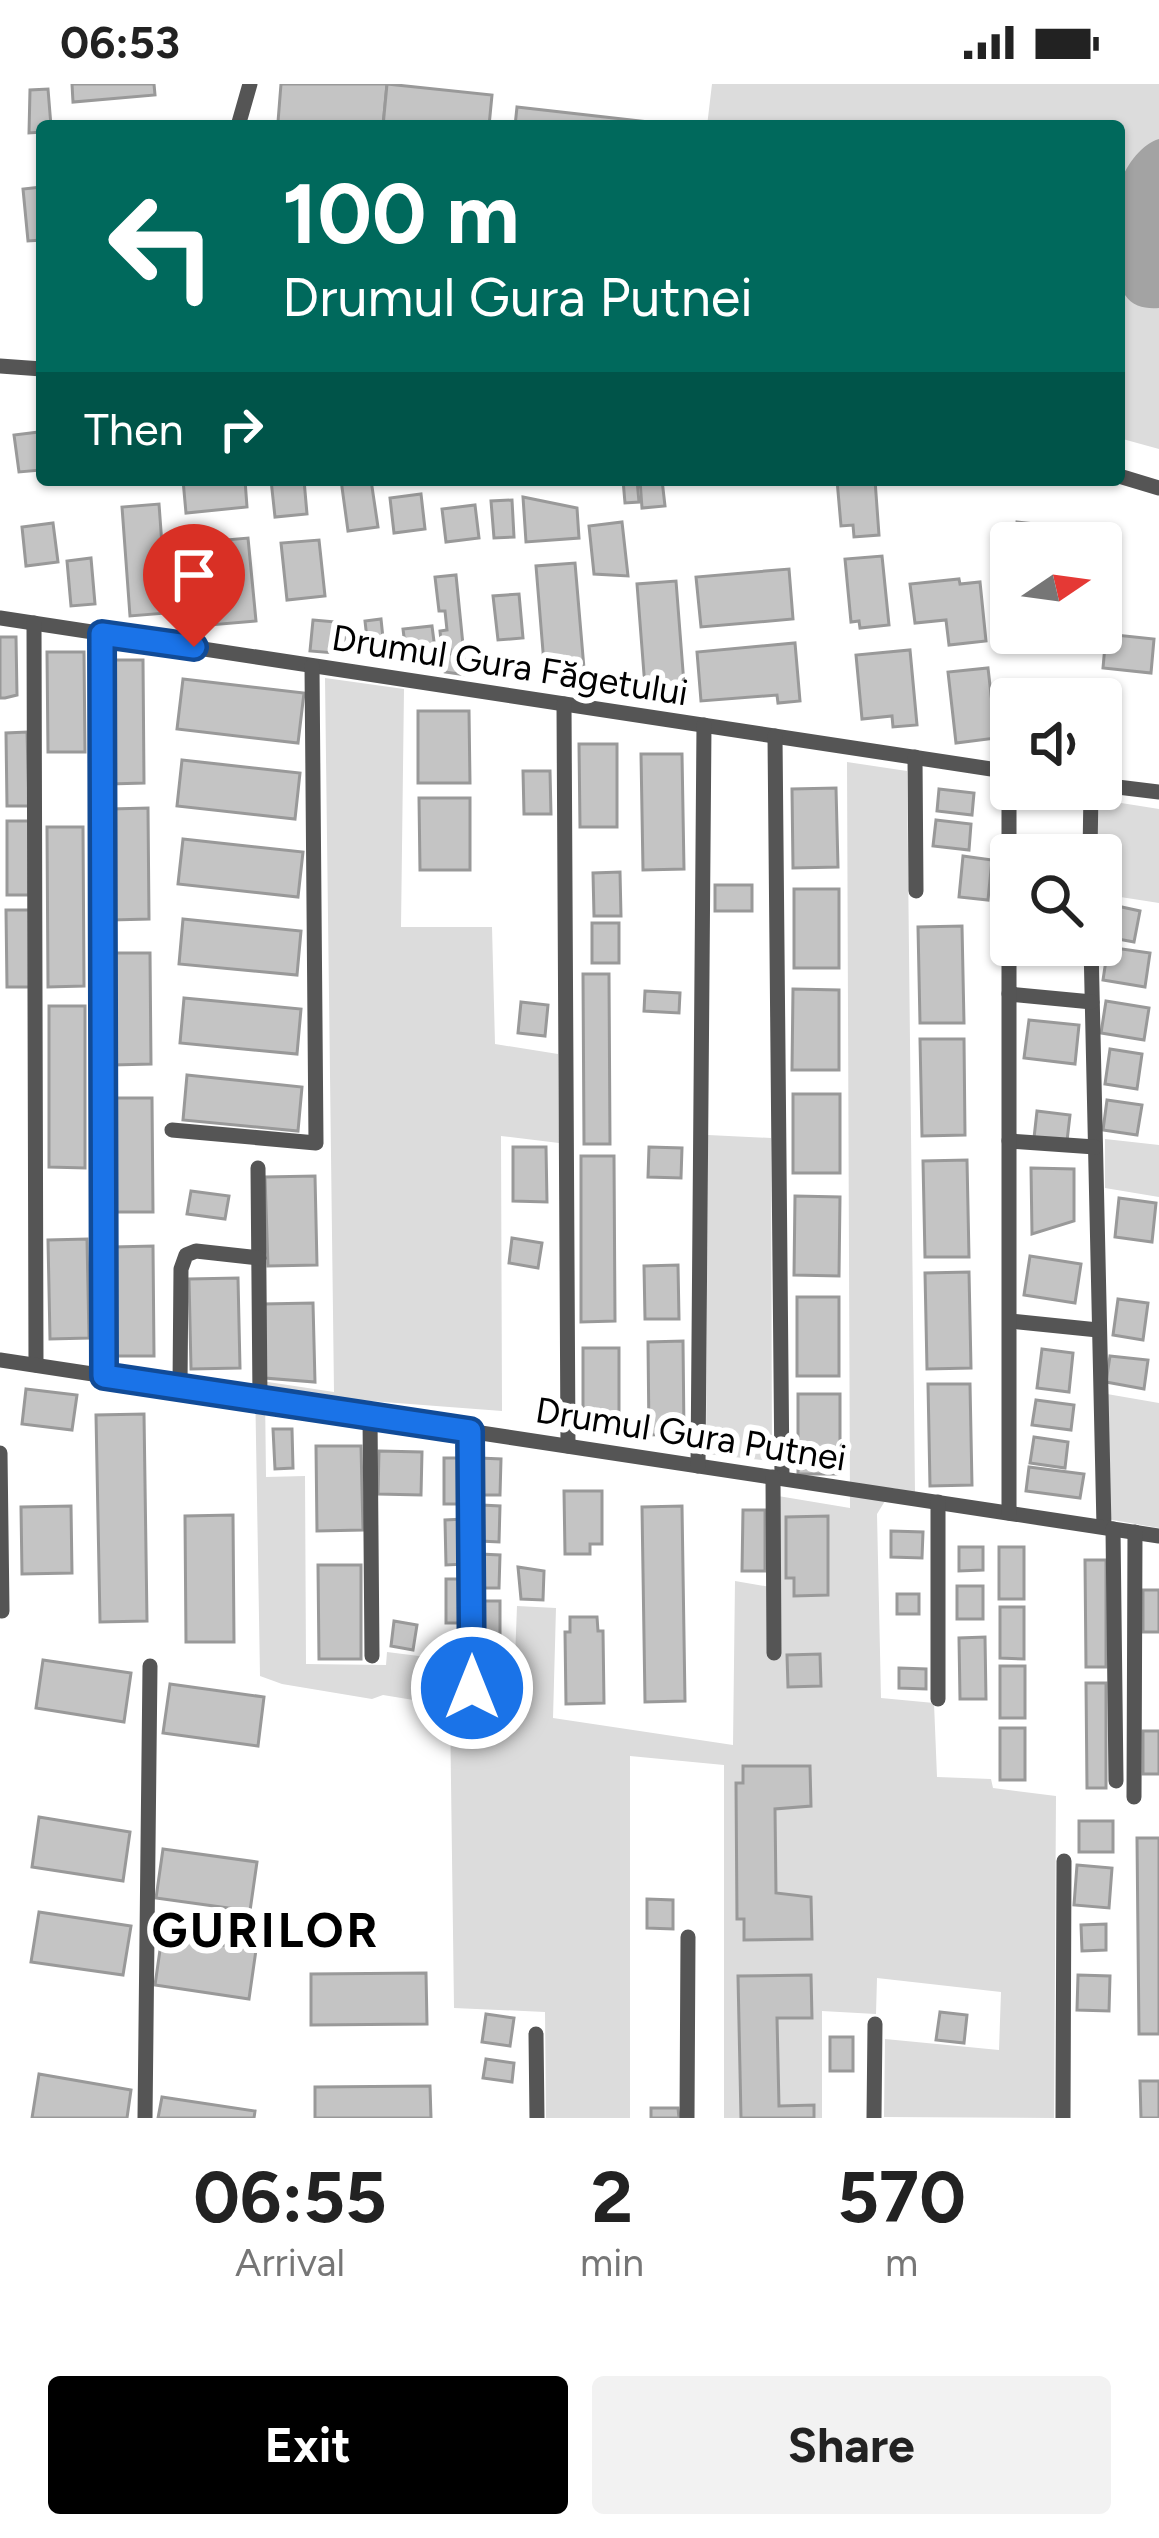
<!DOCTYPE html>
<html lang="en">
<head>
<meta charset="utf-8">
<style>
  body { margin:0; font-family:Figtree,sans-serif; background:#f2f2f2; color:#222; height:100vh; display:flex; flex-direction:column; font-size:45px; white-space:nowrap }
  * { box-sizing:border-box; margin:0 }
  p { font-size:39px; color:#767676 }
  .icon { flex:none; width:66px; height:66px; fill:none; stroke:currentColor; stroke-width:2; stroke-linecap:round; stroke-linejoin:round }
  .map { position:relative; height:2034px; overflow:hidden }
  .drawer { display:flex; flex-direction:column; background:#fff; flex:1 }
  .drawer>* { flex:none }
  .guide { position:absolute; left:36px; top:36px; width:1089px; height:366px; border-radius:12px; box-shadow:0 3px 9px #0004; background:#00695c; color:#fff; overflow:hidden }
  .needle { width:78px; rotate:77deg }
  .fabs { position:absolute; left:990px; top:438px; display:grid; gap:24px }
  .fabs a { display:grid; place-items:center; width:132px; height:132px; border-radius:12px; background:#fff; box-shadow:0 3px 9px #0004; font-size:60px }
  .pin { position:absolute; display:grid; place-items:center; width:102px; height:102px; color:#fff; margin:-123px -51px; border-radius:50% 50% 50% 0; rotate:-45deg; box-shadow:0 0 12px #0007 }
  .pin .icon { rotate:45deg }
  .me { position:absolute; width:132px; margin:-66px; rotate:0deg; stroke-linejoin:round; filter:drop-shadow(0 0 9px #0008) }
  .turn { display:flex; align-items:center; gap:42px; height:252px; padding:0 48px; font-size:54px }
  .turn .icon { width:156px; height:156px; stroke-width:2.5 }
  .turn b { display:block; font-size:84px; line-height:102px }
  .then { display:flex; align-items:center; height:114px; padding:0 48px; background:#0003; gap:24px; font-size:45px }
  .eta { display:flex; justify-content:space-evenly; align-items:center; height:204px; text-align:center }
  .eta b { font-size:72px; font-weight:700; line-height:84px }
  .button { display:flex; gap:24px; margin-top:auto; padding:24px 48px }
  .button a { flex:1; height:138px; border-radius:12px; background:#000; color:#fff; font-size:48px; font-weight:700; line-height:138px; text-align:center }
  .button a+a { background:#f2f2f2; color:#222 }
  .status { display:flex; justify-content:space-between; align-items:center; height:84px; padding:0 60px; background:#fff; direction:ltr }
  .status svg { height:33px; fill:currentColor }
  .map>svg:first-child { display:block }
  .green { fill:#dcdcdc }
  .water { fill:#a3a3a3 }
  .building { fill:#c4c4c4; stroke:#999; stroke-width:3 }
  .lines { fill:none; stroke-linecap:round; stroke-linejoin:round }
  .minor { stroke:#555; stroke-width:15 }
  .route-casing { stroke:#114b97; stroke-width:30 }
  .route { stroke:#1a73e8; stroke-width:21 }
  .labels { text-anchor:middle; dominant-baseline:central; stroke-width:12; stroke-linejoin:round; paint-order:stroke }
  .street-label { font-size:36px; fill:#000; stroke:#fff }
  .district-label { font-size:48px; font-weight:bold; letter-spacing:3px; fill:#000; stroke:#fff }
</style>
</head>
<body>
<div class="status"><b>06:53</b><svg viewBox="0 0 49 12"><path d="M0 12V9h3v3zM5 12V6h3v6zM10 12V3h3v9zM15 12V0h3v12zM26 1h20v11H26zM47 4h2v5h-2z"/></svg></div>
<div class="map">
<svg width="1159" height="2034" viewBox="0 0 1159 2034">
  <rect width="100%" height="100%" fill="#fff"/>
  <!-- green -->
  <g class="green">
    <path d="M712 0H1159V365L1119 354V42H707Z"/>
    <path d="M325 594 404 605 401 843H492L495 960 558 970 559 1059 501 1052 502 1327 265 1309 266 1393 305 1392 306 1580 386 1581 387 1568 435 1574 433 1610 513 1628 517 1522 556 1524 553 1634 733 1661 735 1497 776 1504 778 1412 850 1424 847 678 907 687 915 1409 893 1404 877 1430 881 1614 934 1619 937 1693 991 1695 993 1704 1056 1712 1054 2034 884 2033 885 1955 999 1966 1001 1908 877 1894 876 1930 822 1927V2034H724V1681L630 1672V2034H546L545 1928 454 1924 450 1622 383 1611 372 1615 282 1600 260 1592 255 1296 334 1308Z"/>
    <path d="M1096 715 1159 725V819L1101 810Z"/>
    <path d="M708 1051 771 1054 772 1377 706 1370Z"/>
    <path d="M1105 1055 1159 1061V1113L1105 1104Z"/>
    <path d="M1107 1310 1159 1319V1444L1107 1435Z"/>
  </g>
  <!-- water -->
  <path class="water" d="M1159 55V224C1146 225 1133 223 1125 211 1115 198 1115 113 1121 97 1127 80 1142 60 1159 55Z"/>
  <!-- building -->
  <g class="building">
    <path d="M72 0H154L155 11 73 18Z"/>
    <path d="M281 0H387L383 42 278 38Z"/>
    <path d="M387 0 492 11 489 42H383Z"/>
    <path d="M48 5 51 42H42V48L29 49 30 6Z"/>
    <path d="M517 23 684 42H515Z"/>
    <path d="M42 103V156L28 157 23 105Z"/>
    <path d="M39 348 42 386 19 388 14 351Z"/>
    <path d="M183 396H245L247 423 186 429Z"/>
    <path d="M271 396H304L307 430 275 433Z"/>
    <path d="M341 396H371L378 443 348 447Z"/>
    <path d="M623 396H637L639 418 625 419Z"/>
    <path d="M640 396H662L665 422 642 424Z"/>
    <path d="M837 396H875L879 451 854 453 853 441 841 442Z"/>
    <path d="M421 410 425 445 394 449 390 414Z"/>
    <path d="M523 413 577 424 579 454 526 458Z"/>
    <path d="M512 416 514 453 494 454 491 417Z"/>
    <path d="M159 420 167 529 130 532 122 423Z"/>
    <path d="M475 421 479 454 446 458 442 425Z"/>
    <path d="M622 438 628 492 594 490 589 442Z"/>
    <path d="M1017 438 1054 442 1052 459H1015Z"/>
    <path d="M53 439 58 478 26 482 22 443Z"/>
    <path d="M248 454 256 537 210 541 202 458Z"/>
    <path d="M319 456 325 512 287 516 281 459Z"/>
    <path d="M882 472 889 541 860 544 859 537 851 538 845 475Z"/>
    <path d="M91 474 95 520 71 522 67 477Z"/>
    <path d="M575 479 585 596 545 592 536 482Z"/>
    <path d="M789 485 793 535 701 543 696 493Z"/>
    <path d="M456 491 466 591 445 588 443 571 450 570V566L442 567 440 547 447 546 445 527H439L435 493Z"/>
    <path d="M959 495 960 500 980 498 986 557 949 561 946 536 915 539 910 500Z"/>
    <path d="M676 497 685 613 646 616 637 500Z"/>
    <path d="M519 510 523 554 498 556 493 512Z"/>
    <path d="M381 535 383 554 367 555 365 537Z"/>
    <path d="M313 536 348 539 346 570 310 567Z"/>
    <path d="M432 542 436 573 407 577 403 545Z"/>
    <path d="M1106 550 1154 555 1151 589 1103 584Z"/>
    <path d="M0 553H16L17 611 5 614H0Z"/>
    <path d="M795 559 800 617 778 619 777 611 701 617 697 568Z"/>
    <path d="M910 566 917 641 893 643 892 632 862 635 856 571Z"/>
    <path d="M47 568H84L85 668H48Z"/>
    <path d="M109 576H143L144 699 110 700Z"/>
    <path d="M988 584 996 654 956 659 948 588Z"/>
    <path d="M183 595 304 609 298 659 177 645Z"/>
    <path d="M418 627H469L470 699H418Z"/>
    <path d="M27 648 29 722H7L6 649Z"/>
    <path d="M579 660H617V743H580Z"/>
    <path d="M641 670H682L684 785 643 786Z"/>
    <path d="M182 676 300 689 295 735 177 722Z"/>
    <path d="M523 687H550L551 730H524Z"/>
    <path d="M836 704 838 783 793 784 792 705Z"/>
    <path d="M939 705 974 709 972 731 937 727Z"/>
    <path d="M419 714H470V786H420Z"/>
    <path d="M148 724 149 835 112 836 111 725Z"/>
    <path d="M936 736 971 740 969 766 933 762Z"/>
    <rect x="7" y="737" width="22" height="74"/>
    <path d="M47 743H83L84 902 48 903Z"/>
    <path d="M183 755 303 768 298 813 178 800Z"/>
    <path d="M963 772 992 776 988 816 959 813Z"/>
    <path d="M620 788 621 832H594L593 789Z"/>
    <rect x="715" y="801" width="37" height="26"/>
    <rect x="794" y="805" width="45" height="79"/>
    <path d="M1108 820 1140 827 1134 858 1102 852Z"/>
    <path d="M6 826H30V903H7Z"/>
    <path d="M183 835 301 847 297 891 179 880Z"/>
    <rect x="592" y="839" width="27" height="40"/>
    <path d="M962 842 964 939H920L918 843Z"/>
    <path d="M1108 863 1150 869 1145 903 1103 896Z"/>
    <path d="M112 869H150L151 980 113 981Z"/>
    <path d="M583 890H609L610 1060H584Z"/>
    <path d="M793 905 839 906V986H792Z"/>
    <path d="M645 907 680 909 679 929 644 927Z"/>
    <path d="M184 914 301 925 297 970 180 959Z"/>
    <path d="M1106 917 1149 924 1144 956 1101 949Z"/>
    <path d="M521 918 548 921 545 952 518 949Z"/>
    <path d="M49 922H85V1084L49 1083Z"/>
    <path d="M1029 936 1079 941 1075 980 1024 974Z"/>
    <path d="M920 955H964L965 1051 922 1052Z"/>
    <path d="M1110 965 1142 970 1137 1005 1105 1000Z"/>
    <path d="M187 991 302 1003 298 1047 183 1036Z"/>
    <rect x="793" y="1010" width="47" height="79"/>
    <path d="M114 1014H152L153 1128H114Z"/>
    <path d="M1107 1016 1142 1021 1137 1051 1103 1046Z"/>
    <path d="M1037 1027 1070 1031 1067 1057 1034 1054Z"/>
    <path d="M513 1063H546L547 1118 513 1117Z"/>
    <path d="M649 1063 682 1064 681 1094 648 1093Z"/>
    <path d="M581 1072H614L615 1237 581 1238Z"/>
    <path d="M967 1076 969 1173H925L923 1077Z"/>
    <path d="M1031 1084 1074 1085V1137L1032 1150Z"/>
    <path d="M315 1092 317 1181 268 1182 265 1093Z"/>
    <path d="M191 1107 229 1112 225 1135 187 1130Z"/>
    <path d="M795 1112 840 1113 839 1192 794 1191Z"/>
    <path d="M1119 1114 1156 1119 1152 1158 1115 1153Z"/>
    <path d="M512 1154 542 1159 538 1184 509 1179Z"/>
    <path d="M87 1155 89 1254 50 1255 48 1156Z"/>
    <path d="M153 1162 154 1272H115L114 1163Z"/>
    <path d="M1030 1172 1081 1180 1075 1219 1024 1211Z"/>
    <path d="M678 1181 679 1235H645L644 1182Z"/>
    <path d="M969 1188 971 1284 927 1285 925 1189Z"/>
    <path d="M238 1194 240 1284 191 1285 189 1195Z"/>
    <rect x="797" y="1213" width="42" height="79"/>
    <path d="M1118 1215 1148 1219 1143 1256 1113 1251Z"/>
    <path d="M313 1219 315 1298 265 1294 263 1220Z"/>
    <path d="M683 1257 684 1350 649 1351 648 1258Z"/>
    <rect x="583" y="1264" width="36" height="71"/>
    <path d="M1042 1265 1073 1269 1069 1308 1037 1304Z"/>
    <path d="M1110 1272 1148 1276 1144 1305 1106 1298Z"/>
    <path d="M928 1300H970L972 1401 930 1402Z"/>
    <path d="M26 1305 77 1311 72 1346 22 1340Z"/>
    <rect x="798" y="1310" width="42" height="80"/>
    <path d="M1036 1316 1074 1321 1071 1346 1032 1341Z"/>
    <path d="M144 1330 147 1537 100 1538 96 1331Z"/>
    <path d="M273 1345H292L293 1384 275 1385Z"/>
    <path d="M1034 1353 1068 1358 1065 1384 1030 1379Z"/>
    <path d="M316 1362H361L363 1446 317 1447Z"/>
    <path d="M379 1367 422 1368 421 1411 378 1410Z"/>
    <path d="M444 1374H463L464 1420H444Z"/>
    <path d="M479 1374 501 1375 500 1411H479Z"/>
    <path d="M1029 1383 1084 1390 1080 1414 1026 1407Z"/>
    <path d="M564 1407H602V1460H590V1470H565Z"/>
    <path d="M481 1421 500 1422 499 1458 480 1457Z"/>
    <path d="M71 1422 72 1489 22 1490 21 1423Z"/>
    <path d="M682 1422 685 1617 645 1618 642 1423Z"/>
    <path d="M743 1426H765V1487H742Z"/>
    <path d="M233 1431 234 1558H186L185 1432Z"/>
    <path d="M828 1432V1511L794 1512V1494H786V1433Z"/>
    <path d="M464 1435 465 1480 446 1481 445 1436Z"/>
    <path d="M891 1447 923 1448 922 1474 891 1473Z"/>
    <path d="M959 1463H983V1486L959 1487Z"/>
    <rect x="999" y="1463" width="25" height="52"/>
    <path d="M480 1470 500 1471 499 1504H480Z"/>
    <path d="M1085 1476H1106V1583H1086Z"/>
    <path d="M318 1481H361V1575H319Z"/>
    <path d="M518 1483 544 1487 543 1516 521 1515Z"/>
    <rect x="446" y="1495" width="19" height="44"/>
    <rect x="957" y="1502" width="26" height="33"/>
    <rect x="1143" y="1506" width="16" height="42"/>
    <rect x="897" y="1510" width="22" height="20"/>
    <rect x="480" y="1517" width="20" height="35"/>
    <path d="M1000 1523H1024V1575L1000 1574Z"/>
    <path d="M570 1533H597L598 1547H603L604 1619 566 1620 565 1548H570Z"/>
    <path d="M394 1537 417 1541 413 1566 391 1562Z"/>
    <rect x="446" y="1552" width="19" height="44"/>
    <path d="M985 1553 986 1615H960L959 1554Z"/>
    <path d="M480 1563 500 1564 499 1598H480Z"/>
    <path d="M820 1570 821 1602 788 1603 787 1571Z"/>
    <path d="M43 1576 131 1589 124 1638 36 1624Z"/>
    <rect x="1000" y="1582" width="25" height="52"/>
    <path d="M899 1584 926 1585V1605L899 1604Z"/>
    <path d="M1086 1599H1106V1704H1087Z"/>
    <path d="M170 1600 264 1613 258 1662 163 1649Z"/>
    <rect x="1000" y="1644" width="25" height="52"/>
    <rect x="1143" y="1647" width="16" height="43"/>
    <path d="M743 1682H810L811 1722 775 1725 776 1809 811 1813 812 1855 744 1856V1835H737L736 1699H743Z"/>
    <path d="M39 1733 130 1748 123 1797 32 1783Z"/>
    <rect x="1079" y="1737" width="34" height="31"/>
    <path d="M1137 1754H1159V1950H1139Z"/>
    <path d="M163 1765 257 1778 250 1827 156 1814Z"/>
    <path d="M1077 1781 1112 1784 1109 1824 1074 1821Z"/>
    <path d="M647 1815 673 1816V1845L647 1844Z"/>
    <path d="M39 1828 131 1842 123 1891 31 1878Z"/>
    <path d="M1106 1840V1866L1082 1867 1081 1841Z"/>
    <path d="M162 1852 256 1866 249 1915 155 1901Z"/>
    <path d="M426 1889 427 1940 311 1941V1890Z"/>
    <path d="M811 1891 812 1934H777L779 2022 814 2021V2034H741L738 1892Z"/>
    <path d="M1078 1891 1110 1892 1109 1927 1077 1926Z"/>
    <path d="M940 1928 967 1931 964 1959 936 1956Z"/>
    <path d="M486 1930 514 1934 510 1962 482 1958Z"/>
    <rect x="830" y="1953" width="23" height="34"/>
    <path d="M486 1975 514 1979 512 1998 483 1994Z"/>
    <path d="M39 1990 131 2006 127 2034H32Z"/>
    <path d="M1140 1997H1159V2034H1141Z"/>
    <path d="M430 2002 431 2034H315V2003Z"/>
    <path d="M162 2013 255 2027 254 2034H158Z"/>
    <path d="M651 2024H678L679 2034H651Z"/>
  </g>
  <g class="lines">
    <!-- minor -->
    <g class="minor">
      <path d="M238 42 250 0"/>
      <path d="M0 282 42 285"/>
      <path d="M1119 392 1159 404"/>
      <path d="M0 534 1011 688"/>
      <path d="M34 539 36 1281"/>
      <path d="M102 550 104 1292"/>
      <path d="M564 620 568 1362"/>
      <path d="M775 652 782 1394"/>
      <path d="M915 673 916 807"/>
      <path d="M1101 701 1159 708"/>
      <path d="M1090 771 1091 705"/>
      <path d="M1091 861 1104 1443"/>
      <path d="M1009 910 1092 918"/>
      <path d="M172 1046 316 1059 312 582"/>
      <path d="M1009 1057 1095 1063"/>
      <path d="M258 1084 260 1315"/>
      <path d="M1010 1237 1098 1246"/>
      <path d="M0 1276 1159 1452"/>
      <path d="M180 1303 181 1185 186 1171 196 1167 259 1174"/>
      <path d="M370 1332 372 1572"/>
      <path d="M470 1347 472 1603"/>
      <path d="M0 1369 2 1527"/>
      <path d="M698 1382 704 641"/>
      <path d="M773 1393 774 1569"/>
      <path d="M938 1418V1615"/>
      <path d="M1009 1429V688"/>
      <path d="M1113 1445 1116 1697"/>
      <path d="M1134 1713 1135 1448"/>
      <path d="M536 1950 537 2034"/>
      <path d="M145 2034 150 1582"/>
      <path d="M687 2034 688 1853"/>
      <path d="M874 2034 875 1940"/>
      <path d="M1063 2034 1064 1777"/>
    </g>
  </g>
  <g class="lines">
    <!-- route casing -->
    <g class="route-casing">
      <path id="route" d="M194 563 102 550 104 1292 470 1347 472 1604"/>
    </g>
    <!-- route -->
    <use href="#route" class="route"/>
  </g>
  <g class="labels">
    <!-- street labels -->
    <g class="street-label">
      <text transform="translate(510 581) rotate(9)">Drumul Gura Făgetului</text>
      <text transform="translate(691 1350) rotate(9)">Drumul Gura Putnei</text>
    </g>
    <!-- district labels -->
    <g class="district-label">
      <text x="266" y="1846">GURILOR</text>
    </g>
  </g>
</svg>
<div class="fabs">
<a><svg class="needle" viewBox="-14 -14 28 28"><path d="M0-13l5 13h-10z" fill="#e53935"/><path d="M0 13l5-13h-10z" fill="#767676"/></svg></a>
<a><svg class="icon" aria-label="sound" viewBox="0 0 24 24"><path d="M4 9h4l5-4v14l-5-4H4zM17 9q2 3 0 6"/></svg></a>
<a><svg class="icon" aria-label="search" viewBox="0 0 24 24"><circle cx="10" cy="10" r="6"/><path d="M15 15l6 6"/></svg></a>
</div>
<div class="pin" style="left:194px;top:563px;background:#d93025"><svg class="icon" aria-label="arrive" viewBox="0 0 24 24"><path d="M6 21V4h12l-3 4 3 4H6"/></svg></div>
<svg class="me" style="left:472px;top:1604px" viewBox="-20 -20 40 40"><circle r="17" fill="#1a73e8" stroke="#fff" stroke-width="3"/><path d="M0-11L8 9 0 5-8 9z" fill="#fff"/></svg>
<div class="guide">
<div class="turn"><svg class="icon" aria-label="left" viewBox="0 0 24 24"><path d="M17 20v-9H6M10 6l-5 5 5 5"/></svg><div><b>100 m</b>Drumul Gura Putnei</div></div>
<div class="then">Then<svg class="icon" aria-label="right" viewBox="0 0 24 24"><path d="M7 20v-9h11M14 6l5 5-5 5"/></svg></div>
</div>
</div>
<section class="drawer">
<div class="eta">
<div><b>06:55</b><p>Arrival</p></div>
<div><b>2</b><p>min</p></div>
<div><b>570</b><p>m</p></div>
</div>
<div class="button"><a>Exit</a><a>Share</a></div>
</section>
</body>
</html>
